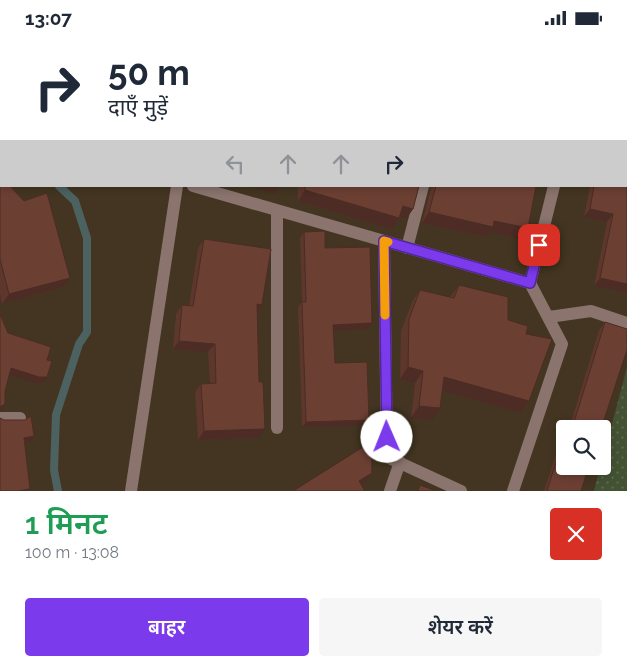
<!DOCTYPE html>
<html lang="hi">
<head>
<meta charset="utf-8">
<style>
  body { margin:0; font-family:Raleway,"Noto Sans Devanagari",sans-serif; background:#f6f6f7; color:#1f2937; height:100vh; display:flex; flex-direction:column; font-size:19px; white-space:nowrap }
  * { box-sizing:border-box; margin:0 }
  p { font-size:16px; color:#747a83 }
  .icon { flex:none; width:28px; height:28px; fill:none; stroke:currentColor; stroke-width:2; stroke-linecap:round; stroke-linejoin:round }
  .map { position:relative; height:456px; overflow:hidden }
  .panel { display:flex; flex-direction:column; background:#fff; flex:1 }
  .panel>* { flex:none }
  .hud { position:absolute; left:0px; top:0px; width:628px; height:152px; box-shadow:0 2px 8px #0003; background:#fff; color:#1f2937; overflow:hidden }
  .fabs { position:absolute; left:556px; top:385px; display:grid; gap:10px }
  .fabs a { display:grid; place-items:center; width:55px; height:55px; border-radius:5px; background:#fff; box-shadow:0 2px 8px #0003; font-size:25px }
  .pin { position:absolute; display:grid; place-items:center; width:42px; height:42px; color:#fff; margin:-21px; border-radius:10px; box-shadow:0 2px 8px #0006 }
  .me { position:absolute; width:55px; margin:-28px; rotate:359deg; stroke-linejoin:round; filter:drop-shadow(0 0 4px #0008) }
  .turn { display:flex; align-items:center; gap:18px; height:105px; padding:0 25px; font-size:22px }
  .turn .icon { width:65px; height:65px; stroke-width:2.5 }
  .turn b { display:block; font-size:35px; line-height:42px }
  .lanes { display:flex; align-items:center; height:48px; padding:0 25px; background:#0003; justify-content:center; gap:25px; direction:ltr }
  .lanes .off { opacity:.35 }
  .round { display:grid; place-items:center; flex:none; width:52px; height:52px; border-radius:5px; background:#f6f6f7 }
  .head { display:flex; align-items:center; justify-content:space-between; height:85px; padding:0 25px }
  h1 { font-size:30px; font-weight:600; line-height:38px; color:#1e9e55 }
  .primary-button { display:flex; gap:10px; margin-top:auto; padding:10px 25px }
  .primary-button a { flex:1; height:58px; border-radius:5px; background:#7c3aed; color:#fff; font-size:20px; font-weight:600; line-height:58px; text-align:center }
  .primary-button a+a { background:#f6f6f7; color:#1f2937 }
  .status { display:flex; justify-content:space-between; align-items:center; height:35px; padding:0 25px; background:#fff; direction:ltr }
  .status svg { height:14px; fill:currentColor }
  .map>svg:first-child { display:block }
  .park { fill:url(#park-dots) }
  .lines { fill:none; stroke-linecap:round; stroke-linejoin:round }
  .stream { stroke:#4c6261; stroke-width:8 }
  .minor { stroke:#8a746d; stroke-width:12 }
  .wall { fill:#5d362c }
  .shaded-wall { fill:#4c2c24 }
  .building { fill:#6c3f33; stroke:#4c2c24 }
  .route-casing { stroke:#51269a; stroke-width:12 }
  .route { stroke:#7c3aed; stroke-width:9 }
  .slow { stroke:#f59e0b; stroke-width:9 }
</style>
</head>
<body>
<div class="status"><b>13:07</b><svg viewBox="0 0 49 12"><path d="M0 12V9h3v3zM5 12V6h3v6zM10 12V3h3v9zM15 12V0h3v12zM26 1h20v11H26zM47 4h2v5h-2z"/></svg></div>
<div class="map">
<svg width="627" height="456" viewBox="0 0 627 456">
  <defs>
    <pattern id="park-dots" width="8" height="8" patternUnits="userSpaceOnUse" patternTransform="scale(1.25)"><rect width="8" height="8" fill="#445234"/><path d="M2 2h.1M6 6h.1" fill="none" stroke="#5f6b51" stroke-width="1.8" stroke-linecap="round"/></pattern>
  </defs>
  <rect width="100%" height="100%" fill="#433521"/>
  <!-- park -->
  <g class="park">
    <path d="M277 0H358L276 1Z"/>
    <path d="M627 332V456H594L600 431H602L603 423Z"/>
  </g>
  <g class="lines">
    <!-- stream -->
    <g class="stream">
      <path d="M0 120 1 121"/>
      <path d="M58 456 54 435 56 380 79 309 87 297V203L75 166 59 151"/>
    </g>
    <!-- minor -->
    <g class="minor">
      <path d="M72 0 77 1"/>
      <path d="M51 1V0"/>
      <path d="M117 1V0"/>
      <path d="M248 1V0"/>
      <path d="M395 1V0"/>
      <path d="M591 1V0"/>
      <path d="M626 32H627"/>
      <path d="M0 91H1"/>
      <path d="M193 151 530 248 562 309 513 456"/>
      <path d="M384 206 387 422 461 456"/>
      <path d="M407 213 423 151"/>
      <path d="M530 248 554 151"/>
      <path d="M549 282 591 276 627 288"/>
      <path d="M0 383H20"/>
      <path d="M277 393V176"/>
      <path d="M131 456 177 151"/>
      <path d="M390 456 400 427"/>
    </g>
  </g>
  <!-- wall -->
  <g class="wall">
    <path d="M0 140 63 252 2 269 0 259Z"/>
    <path d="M298 151H419L413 174 406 184 399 182 392 194 298 166Z"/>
    <path d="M431 151H536L528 193 520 204 489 197 485 202 422 188 431 153Z"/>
    <path d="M590 151H626L627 258 594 251 607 187 584 182Z"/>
    <path d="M304 197 325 213 368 294 333 295 335 328 369 385 365 391 302 392 298 272 302 267 300 203Z"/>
    <path d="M204 204 262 270 257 278 259 403 198 405 195 357 201 349H210L208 317 173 314 176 279 182 270 189 271 198 213Z"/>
    <path d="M459 250 508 285 526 299 529 366 521 378 443 356 432 385 411 383 415 348 400 344 401 296 412 267 420 255 450 262Z"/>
    <path d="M605 287 601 394H569L599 295Z"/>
    <path d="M563 405 581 456H544L558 413Z"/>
  </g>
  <!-- shaded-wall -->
  <g class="shaded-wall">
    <rect x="0" y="74" width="1" height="9"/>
    <path d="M249 151H280L274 159Z"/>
    <path d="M305 155 399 183 392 194 298 166Z"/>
    <path d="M403 171 413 174 406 184 396 181Z"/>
    <path d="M590 174 613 179 607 187 584 182Z"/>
    <path d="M429 177 494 186 528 193 520 204 489 197 485 202 422 188Z"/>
    <path d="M70 243 63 252 2 269 9 259Z"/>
    <path d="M600 243 627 249V258L594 251Z"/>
    <path d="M257 269 262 270 256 279Z"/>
    <path d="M372 288 368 294 329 296 333 290Z"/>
    <path d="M179 306 215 309 208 317 173 314Z"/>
    <path d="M408 332 423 336 415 348 400 344Z"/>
    <path d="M11 333 47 342 43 348H35L7 339Z"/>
    <path d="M444 342 529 366 521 378 436 354Z"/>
    <path d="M5 369 1 375 0 376V372Z"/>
    <path d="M419 371 440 373 432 385 411 383Z"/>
    <path d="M369 385 365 391 302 392 306 387Z"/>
    <path d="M265 394 259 403 198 405 204 396Z"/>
    <path d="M34 401 30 407 20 409 24 403Z"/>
    <path d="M372 438 367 445 354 453 359 446Z"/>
  </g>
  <!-- building -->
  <g class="building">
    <path d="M4 0H26V1H3Z"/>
    <rect x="203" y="0" width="21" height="1"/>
    <path d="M401 0H446L452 1H401Z"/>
    <path d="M454 0H471L479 1H454Z"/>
    <path d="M510 0H557V1H509Z"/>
    <path d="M1 5V74H0V8Z"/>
    <path d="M626 61H627V249L600 243 613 179 590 174 594 151H626Z"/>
    <path d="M0 140 1 141V151H10L24 166 47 158 70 243 9 259 0 224Z"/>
    <path d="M305 151H419L413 174 403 171 399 183 305 155Z"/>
    <path d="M436 151H536L528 193 494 186 493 192 429 177Z"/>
    <path d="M325 196V213L370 212 372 288 333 290 335 328 367 327 369 385 306 387 302 267H306L304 197Z"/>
    <path d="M204 204 271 214 262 270 257 269 259 347H263L265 394 204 396 201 349 216 348 215 309 179 306 182 270 193 271Z"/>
    <path d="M459 250 508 262V285L528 291 526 299 552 304 529 366 444 342 440 373 419 371 423 336 408 332 409 284 420 255 454 263Z"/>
    <path d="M0 279 8 298 51 312 47 325 52 326 47 342H39L11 333 5 356V369L0 372Z"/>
    <path d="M605 287 627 294V315L601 394H572Z"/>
    <path d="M31 381 34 401 24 403 30 454 18 456H0V383L4 385H25Z"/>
    <path d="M563 405 565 406V431H589L581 456H547Z"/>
    <path d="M371 407 372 438 359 446 365 456H293Z"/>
    <path d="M420 450 436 456H418Z"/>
  </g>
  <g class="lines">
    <!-- route casing -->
    <g class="route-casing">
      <path id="route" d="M387 402 384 206 530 248 539 210"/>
    </g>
    <!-- route -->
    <use href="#route" class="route"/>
    <!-- slow -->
    <path class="slow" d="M385 280 384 206 388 207"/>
  </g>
</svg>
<div class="fabs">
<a><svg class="icon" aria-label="search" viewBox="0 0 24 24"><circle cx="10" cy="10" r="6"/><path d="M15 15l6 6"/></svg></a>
</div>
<div class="pin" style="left:539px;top:210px;background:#d93025"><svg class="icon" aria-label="arrive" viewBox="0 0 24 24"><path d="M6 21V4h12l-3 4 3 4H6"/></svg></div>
<svg class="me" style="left:387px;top:402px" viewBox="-20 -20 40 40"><circle r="19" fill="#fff"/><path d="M0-13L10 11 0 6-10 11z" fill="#7c3aed"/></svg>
<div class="hud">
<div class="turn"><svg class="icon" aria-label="right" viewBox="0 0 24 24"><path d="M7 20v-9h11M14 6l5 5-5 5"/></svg><div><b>50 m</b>दाएँ मुड़ें</div></div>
<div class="lanes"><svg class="icon off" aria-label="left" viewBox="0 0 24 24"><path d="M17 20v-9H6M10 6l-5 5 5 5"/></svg><svg class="icon off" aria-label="ahead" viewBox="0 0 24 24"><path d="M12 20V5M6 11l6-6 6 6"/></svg><svg class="icon off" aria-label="ahead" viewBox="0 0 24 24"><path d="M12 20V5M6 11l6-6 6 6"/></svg><svg class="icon" aria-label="right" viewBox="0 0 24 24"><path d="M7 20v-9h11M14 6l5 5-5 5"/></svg></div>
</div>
</div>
<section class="panel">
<div class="head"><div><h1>1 मिनट</h1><p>100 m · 13:08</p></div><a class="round" style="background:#d93025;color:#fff"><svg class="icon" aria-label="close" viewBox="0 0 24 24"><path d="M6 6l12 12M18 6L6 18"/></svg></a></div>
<div class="primary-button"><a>बाहर</a><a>शेयर करें</a></div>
</section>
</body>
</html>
